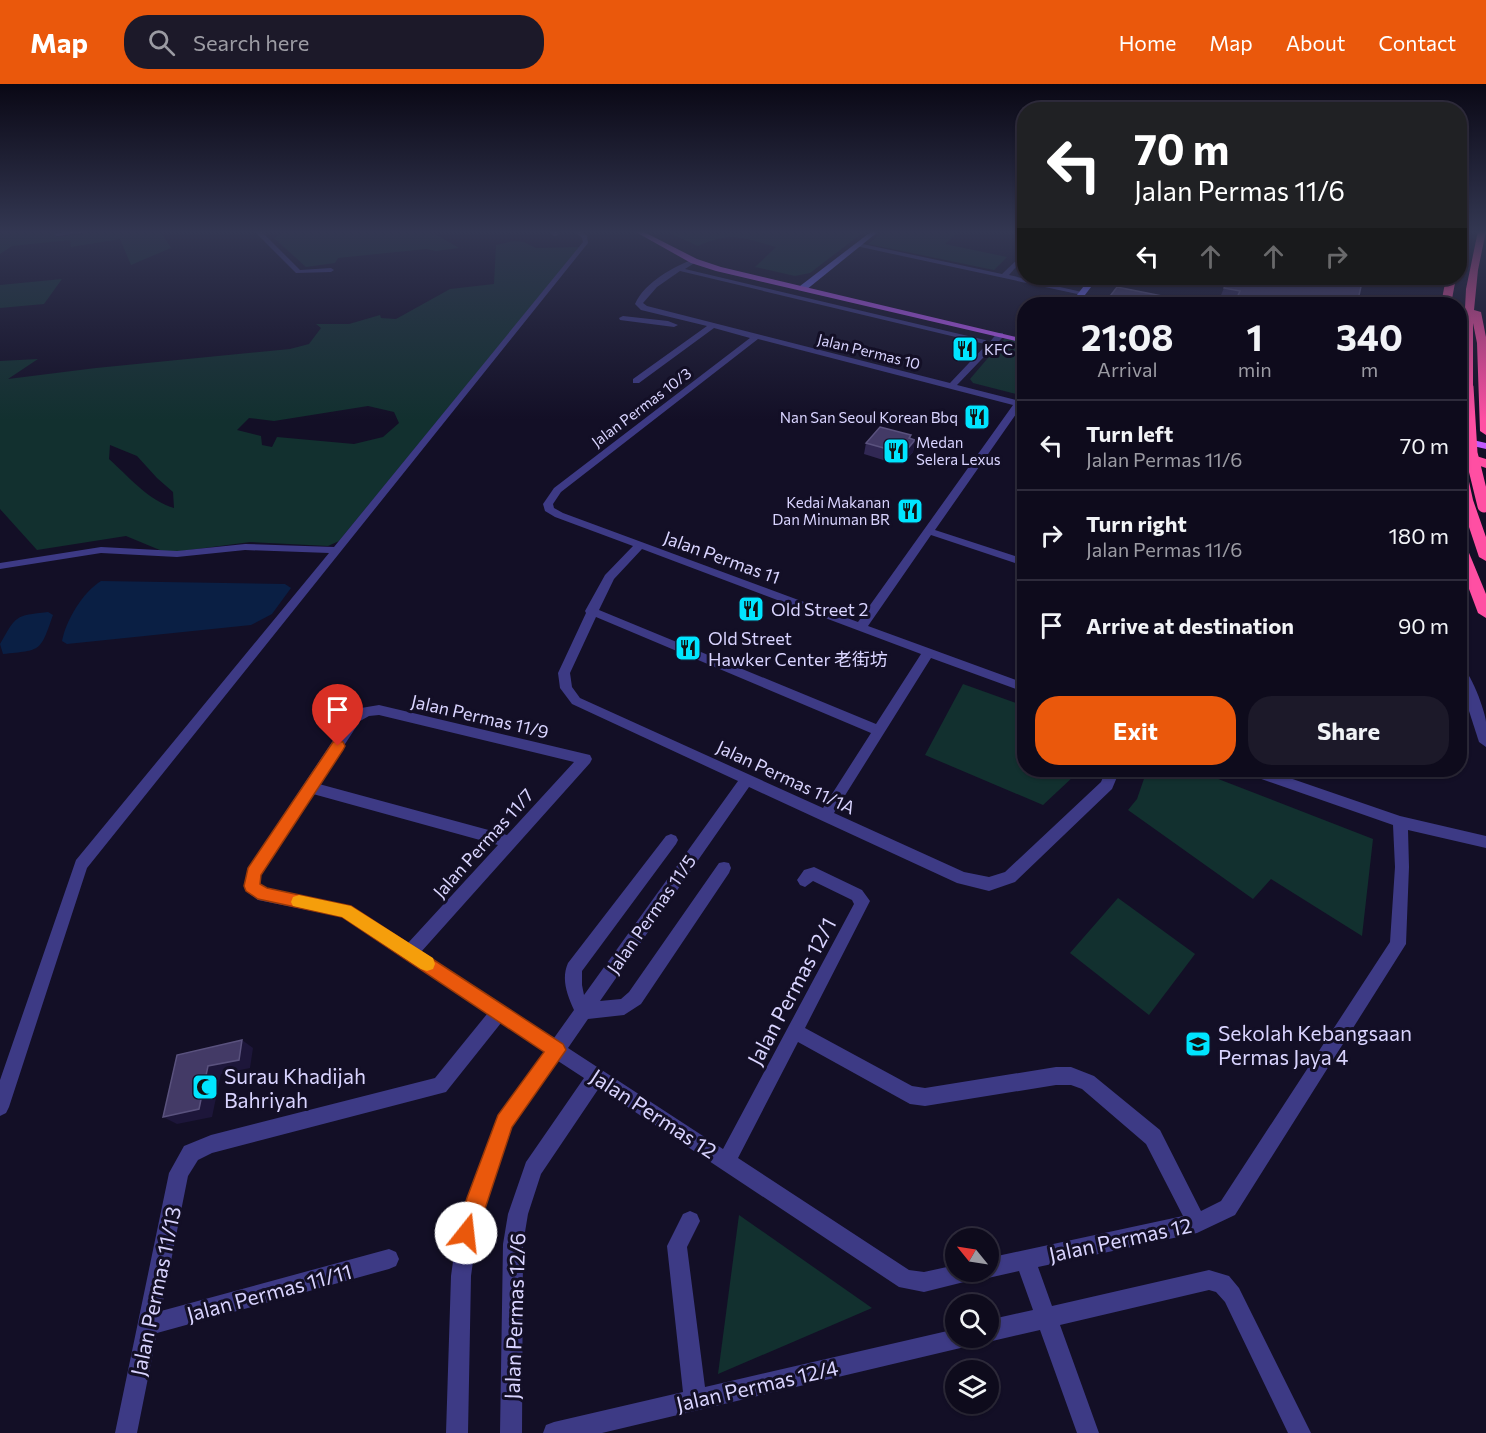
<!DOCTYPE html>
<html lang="en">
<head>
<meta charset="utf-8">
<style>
  body { margin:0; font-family:Commissioner,"Noto Sans SC",sans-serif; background:#1c1929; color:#f1f3f6; height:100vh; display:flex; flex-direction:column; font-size:22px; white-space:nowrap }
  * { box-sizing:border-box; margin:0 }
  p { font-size:20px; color:#9b9ba3 }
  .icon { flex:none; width:33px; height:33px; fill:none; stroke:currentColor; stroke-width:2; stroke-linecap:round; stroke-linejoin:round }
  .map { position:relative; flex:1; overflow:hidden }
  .side { position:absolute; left:1017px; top:213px; width:450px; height:480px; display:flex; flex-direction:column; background:#0e0b1c; border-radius:24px; box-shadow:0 2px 4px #0004,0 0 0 2px #2e2b3b }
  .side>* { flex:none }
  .banner { position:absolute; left:1017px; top:18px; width:450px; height:183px; border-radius:24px; box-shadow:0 2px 4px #0004,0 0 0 2px #2e2b3b; background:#202124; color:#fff; overflow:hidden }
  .needle { width:39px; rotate:300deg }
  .controls { position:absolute; left:945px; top:1144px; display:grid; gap:12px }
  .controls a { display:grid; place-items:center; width:54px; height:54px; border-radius:50%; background:#0e0b1c; box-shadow:0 2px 4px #0004,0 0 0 2px #2e2b3b; font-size:30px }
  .pin { position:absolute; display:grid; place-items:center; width:51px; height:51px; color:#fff; margin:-62px -26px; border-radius:50% 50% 50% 0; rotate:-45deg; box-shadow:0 0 6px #0007 }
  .pin .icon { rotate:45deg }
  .me { position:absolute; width:66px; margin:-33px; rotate:16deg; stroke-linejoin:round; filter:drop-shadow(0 0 4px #0008) }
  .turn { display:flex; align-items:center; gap:21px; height:126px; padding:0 18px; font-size:27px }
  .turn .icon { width:78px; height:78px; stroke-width:2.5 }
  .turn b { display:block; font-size:42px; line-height:51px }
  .lanes { display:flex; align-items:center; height:57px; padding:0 18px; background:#0003; justify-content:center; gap:30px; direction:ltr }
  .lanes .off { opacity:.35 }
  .eta { display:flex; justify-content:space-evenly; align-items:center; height:102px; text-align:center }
  .eta b { font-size:36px; font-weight:700; line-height:42px }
  .button { display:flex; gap:12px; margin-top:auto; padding:12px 18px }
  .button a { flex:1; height:69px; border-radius:24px; background:#ea580c; color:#fff; font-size:24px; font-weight:700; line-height:69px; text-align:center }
  .button a+a { background:#1c1929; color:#f1f3f6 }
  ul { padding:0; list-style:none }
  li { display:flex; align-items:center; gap:18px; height:90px; padding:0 18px; border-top:2px solid #2e2b3b }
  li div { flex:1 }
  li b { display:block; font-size:22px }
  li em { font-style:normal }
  header { display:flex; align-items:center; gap:36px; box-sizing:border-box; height:84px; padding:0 30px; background:#ea580c; color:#fff }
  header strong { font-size:28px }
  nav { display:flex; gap:33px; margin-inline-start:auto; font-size:21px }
  .search { width:420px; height:54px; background:#1c1929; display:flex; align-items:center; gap:15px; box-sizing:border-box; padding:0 21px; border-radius:24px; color:#9b9ba3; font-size:22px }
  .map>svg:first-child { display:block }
  .green { fill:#12302f; fill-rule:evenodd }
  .water { fill:#0a1f44 }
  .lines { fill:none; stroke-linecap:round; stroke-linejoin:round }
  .street { fill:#3d3a85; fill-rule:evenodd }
  .secondary { fill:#6f6bff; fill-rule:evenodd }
  .primary { fill:#c25bff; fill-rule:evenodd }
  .highway { fill:#ff4fa3; fill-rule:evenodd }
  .highway-bridge { stroke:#ff4fa3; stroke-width:13 }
  .wall { fill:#312854 }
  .shaded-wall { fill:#1d163a }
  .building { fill:#433a66; stroke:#5a527e; stroke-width:1.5 }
  .route { fill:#ea580c; stroke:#983908; stroke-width:1.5 }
  .slow { fill:#f59e0b }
  .labels { text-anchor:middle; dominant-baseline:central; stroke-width:6; stroke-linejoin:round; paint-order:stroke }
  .far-poi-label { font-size:15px; fill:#d9d4ff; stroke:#130f26; text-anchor:start }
  .far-street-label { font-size:15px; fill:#d9d4ff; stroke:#130f26 }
  .street-label { font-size:18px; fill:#d9d4ff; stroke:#130f26 }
  .poi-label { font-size:18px; fill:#d9d4ff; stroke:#130f26; text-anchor:start }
  .near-street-label { font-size:21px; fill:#d9d4ff; stroke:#130f26 }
  .near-poi-label { font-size:21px; fill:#d9d4ff; stroke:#130f26; text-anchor:start }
</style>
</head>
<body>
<header>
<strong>Map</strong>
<div class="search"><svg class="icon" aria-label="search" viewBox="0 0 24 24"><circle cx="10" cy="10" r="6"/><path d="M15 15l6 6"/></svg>Search here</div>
<nav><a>Home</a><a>Map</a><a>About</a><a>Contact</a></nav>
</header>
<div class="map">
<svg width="1486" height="1349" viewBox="0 0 1486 1349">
  <rect width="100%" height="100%" fill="#130f26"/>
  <!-- green -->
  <g class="green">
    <path d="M0 147H58L53 148 57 153 105 147H160L171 164 131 181 120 155 71 163 70 156 12 162 0 170Z"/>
    <path d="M287 147H430L459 164 436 167 426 165 338 174 335 179 306 183 274 154Z"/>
    <path d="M665 147H706L713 150 753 147H865L810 189 795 192 755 183 776 163C743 154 731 147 698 162Z"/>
    <path d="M885 147H959L945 160 1007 173 994 186 868 160Z"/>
    <path d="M514 157 524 158 536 164 580 163 339 457 328 462 250 458 167 469 126 452 37 466 0 425V277L38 275 8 295 96 284 290 265 309 260 321 244 316 240H349L380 231 381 234 396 235 450 205 494 200 496 161ZM368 322 394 328 399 339 383 353 354 360 277 353 272 363 262 361 261 352 237 346 249 334 274 337ZM110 361 137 372 157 394 173 408 174 424C149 417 128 392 109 375Z"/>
    <path d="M62 195 44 220 0 224V201Z"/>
    <path d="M1005 254 1024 258V312L973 299 970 295Z"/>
    <path d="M963 600 1024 622V686H1076L1074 692 1043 721 925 671Z"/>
    <path d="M1147 686H1195L1373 755 1362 852 1271 795 1253 815 1128 726 1137 715Z"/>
    <path d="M1118 814 1195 870 1149 931 1070 869Z"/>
    <path d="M739 1131 872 1224 718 1290Z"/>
  </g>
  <!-- water -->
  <g class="water">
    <path d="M101 497 285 500 291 504 272 530 251 541 67 560 62 557C66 536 83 508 101 497Z"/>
    <path d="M48 528 53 531C40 568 42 566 3 570L0 560C17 531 14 532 48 528Z"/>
  </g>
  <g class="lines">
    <!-- street -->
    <g class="street">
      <path d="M70 147H96L57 152 54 150Z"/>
      <path d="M254 147H261L300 186 331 184 334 186 331 188 296 189Z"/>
      <path d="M549 147H556L559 151 554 152Z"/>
      <path d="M574 147H581L587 152 588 159 87 784 9 1023 6 1029 0 1032V996L76 776 329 469 245 466 177 473 101 469 0 485V479L101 463 177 467 245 460 334 463 583 158 582 154Z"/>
      <path d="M858 159 1002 190 1024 169V174L1009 191 1086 209 1082 211 856 162Z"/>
      <path d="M694 175 696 178 685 185 985 256 989 259 997 249H1003V253L957 301 1024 318V323H1021L935 446 1024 475V482L931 451 868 542 1024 599V608L931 574 834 729 964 788 989 793 1005 788 1101 698 1106 686H1120L1112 705 1015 798 989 807 957 799 749 703 600 917 621 915 629 908 719 779 724 778 729 779 731 784 729 789 641 920 624 931 588 935 568 964 723 1065 854 820 852 816 813 797 805 803 800 801 797 796 804 786 814 783 862 806 870 817 805 944 912 1002 925 1004 1056 983H1071L1094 992 1160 1046 1201 1127 1221 1117 1390 858 1395 783 1393 741 1247 690 1245 686H1266L1400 732 1486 752V764L1408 746 1409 783 1406 860 1235 1131 1197 1149 1038 1183 1052 1222 1209 1186 1229 1192 1239 1204 1311 1349H1288L1225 1218 1216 1208 1209 1206 1060 1241 1099 1349H1077L1040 1246 988 1258 980 1254H988V1236L1033 1226 1019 1187 988 1194 981 1191 979 1188H988V1174L1183 1132 1146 1060 1082 1005 1071 1001H1056L925 1022 910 1020 798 958 738 1074 909 1186 924 1188 956 1181V1188H979L976 1195 924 1208 899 1203 599 1004 541 1090 528 1130 523 1160 522 1349H500L503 1160 508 1130 526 1078 584 994 558 977 512 1043 487 1114 477 1149 471 1192 468 1349H446L451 1192 457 1149 467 1114 498 1031 544 968 501 939 446 1008 212 1069 198 1076 188 1092 161 1227 389 1165 396 1168 399 1175 396 1182 389 1185 157 1249 137 1349H115L169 1089 184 1062 211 1051 435 994 487 930 342 833 258 816 247 808 244 803 248 784 350 631 361 624 379 621 590 671 592 675 590 679 421 868 554 954 574 926C567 910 561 895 568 879L666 752 671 750 676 752 678 756 676 760 582 887V901L584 911 738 697 572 620 560 604 558 589 586 529 585 527 605 491 633 462 555 433 545 427 543 420 554 404 750 254 714 244 639 299H633V295L707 242 641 226 635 220C645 198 673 183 694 175ZM680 187 985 260H987L950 299 647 222 643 219 657 203ZM758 255 1013 321 858 538 563 429 554 424 553 420 561 408ZM642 465 921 570 876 640 599 526 614 495ZM596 533 871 649 823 724 580 614 572 603 570 589ZM379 631 574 678 507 751 319 700 360 637 369 632ZM313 710 498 761 408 859 351 822 267 805 260 800V790Z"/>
      <path d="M623 232 668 237 678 241 674 243 620 236 619 234Z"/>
      <path d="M1460 582C1470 585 1485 627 1486 638 1486 646 1486 655 1486 663L1479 658 1460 599Z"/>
      <path d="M690 1127 697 1130 700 1137 687 1163 705 1303 956 1245V1254H972L969 1262 602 1349H543L546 1341 554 1338 683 1308 667 1162 683 1130Z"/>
    </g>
    <!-- secondary -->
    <g class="secondary">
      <path d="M872 147H879L806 206H800V202Z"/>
      <path d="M1090 194H1098L1078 220H1070Z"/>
      <path d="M1434 194H1443L1453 200 1446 202Z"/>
    </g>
    <!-- primary -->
    <g class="primary">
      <path d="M634 147H642L697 175 721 183 1024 255V259L716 187 691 179Z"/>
      <path d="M1460 353 1486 359V365L1460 359Z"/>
    </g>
    <!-- highway -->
    <g class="highway">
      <path d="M1460 147H1468L1464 162 1460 165Z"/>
      <path d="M1478 147H1486L1478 186 1474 226 1481 228 1486 253V351L1480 347 1477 259 1473 239V303L1467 306 1461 303 1466 205Z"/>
      <path d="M1446 194H1456L1451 220H1441Z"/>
      <path d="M1460 367 1486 375V384L1460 375Z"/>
      <path d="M1460 380 1466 384 1473 416 1486 453V477L1479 473 1460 416Z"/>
      <path d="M1460 460 1467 464 1486 510V534L1478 529 1460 481Z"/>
    </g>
    <!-- highway-bridge -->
    <path class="highway-bridge" d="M1467 303 1471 369 1484 422"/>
  </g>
  <!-- wall -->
  <g class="wall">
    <path d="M1224 204 1357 220 1235 219 1219 216Z"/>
    <path d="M911 351V355L915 356 913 368 903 379 896 380 864 370 866 359Z"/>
    <path d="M1336 686H1347L1344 689Z"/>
    <path d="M1363 686H1388L1382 691 1364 688Z"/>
  </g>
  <!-- shaded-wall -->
  <g class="shaded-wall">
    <path d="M911 351 909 363 915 356 913 368 903 379 909 354Z"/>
    <path d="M242 956 253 964 250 984 221 990 212 1033 177 1040 163 1033 208 982Z"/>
  </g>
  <!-- building -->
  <g class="building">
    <path d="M1229 194H1363L1357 220H1234L1240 207 1224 204Z"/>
    <path d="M1117 203 1202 220H1104Z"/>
    <path d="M880 343 911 351 909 354 915 356 905 368H898L866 359Z"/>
    <path d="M242 956 239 976 208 982 199 1025 163 1033 177 971Z"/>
  </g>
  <!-- sky -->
  <linearGradient id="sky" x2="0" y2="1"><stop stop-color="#0a0815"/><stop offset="0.44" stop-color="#333752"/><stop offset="1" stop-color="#333752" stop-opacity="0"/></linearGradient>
  <rect width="1486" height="336" fill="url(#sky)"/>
  <!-- route -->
  <path class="route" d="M338 657 343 658 345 662 343 666 261 791 260 800 267 804 351 822 563 960 566 966 512 1043 477 1149 474 1157 466 1160 459 1157 456 1149 467 1114 498 1031 544 968 342 833 258 815 246 807 244 802 248 784 333 658Z"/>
  <!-- slow -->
  <path class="slow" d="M299 811 351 822 433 874 435 880 433 885 427 887 421 885 342 833 293 822 291 818 293 813Z"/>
  <!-- icons -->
  <defs>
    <g id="restaurant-square" transform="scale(1.35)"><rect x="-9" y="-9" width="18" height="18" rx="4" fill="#00e5ff" stroke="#130f26"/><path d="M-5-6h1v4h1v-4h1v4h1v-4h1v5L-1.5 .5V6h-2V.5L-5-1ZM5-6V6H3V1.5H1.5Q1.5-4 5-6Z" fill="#111"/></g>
    <g id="school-square" transform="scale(1.35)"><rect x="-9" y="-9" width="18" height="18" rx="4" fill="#00e5ff" stroke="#130f26"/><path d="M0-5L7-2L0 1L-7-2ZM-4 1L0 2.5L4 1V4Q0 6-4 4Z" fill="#111"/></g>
    <g id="mosque-square" transform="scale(1.35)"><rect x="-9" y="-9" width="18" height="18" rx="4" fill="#00e5ff" stroke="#130f26"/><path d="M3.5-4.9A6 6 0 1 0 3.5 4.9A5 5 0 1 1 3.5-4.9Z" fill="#111"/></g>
  </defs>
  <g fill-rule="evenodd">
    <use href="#restaurant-square" x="965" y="265"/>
    <use href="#restaurant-square" x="977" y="333"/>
    <use href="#restaurant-square" x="896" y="367"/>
    <use href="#restaurant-square" x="910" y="427"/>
    <use href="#restaurant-square" x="751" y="525"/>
    <use href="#restaurant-square" x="688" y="564"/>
    <use href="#school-square" x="1198" y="960"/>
    <use href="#mosque-square" x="205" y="1003"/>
  </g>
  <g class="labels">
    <!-- far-poi labels -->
    <g class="far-poi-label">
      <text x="984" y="265">KFC</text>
      <text x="958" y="333" text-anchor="end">Nan San Seoul Korean Bbq</text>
      <text x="916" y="358">Medan<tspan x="916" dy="17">Selera Lexus</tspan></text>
      <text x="890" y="418" text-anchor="end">Kedai Makanan<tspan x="890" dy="17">Dan Minuman BR</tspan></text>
    </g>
    <!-- far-street labels -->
    <g class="far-street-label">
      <text transform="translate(869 267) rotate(14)">Jalan Permas 10</text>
      <text transform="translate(641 323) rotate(-37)">Jalan Permas 10/3</text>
    </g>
    <!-- street labels -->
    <g class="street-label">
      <text transform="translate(722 473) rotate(20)">Jalan Permas 11</text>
      <text transform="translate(480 632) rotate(13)">Jalan Permas 11/9</text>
      <text transform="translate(786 693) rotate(25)">Jalan Permas 11/1A</text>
      <text transform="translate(483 759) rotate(-48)">Jalan Permas 11/7</text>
      <text transform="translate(651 830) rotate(-55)">Jalan Permas 11/5</text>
    </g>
    <!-- poi labels -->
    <g class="poi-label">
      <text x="771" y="525">Old Street 2</text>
      <text x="708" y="554">Old Street<tspan x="708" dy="21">Hawker Center 老街坊</tspan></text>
    </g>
    <!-- near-street labels -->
    <g class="near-street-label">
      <text transform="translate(791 907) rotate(-62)">Jalan Permas 12/1</text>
      <text transform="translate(654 1029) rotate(33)">Jalan Permas 12</text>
      <text transform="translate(1120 1155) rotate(-12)">Jalan Permas 12</text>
      <text transform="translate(155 1207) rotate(-78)">Jalan Permas 11/13</text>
      <text transform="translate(269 1208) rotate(-15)">Jalan Permas 11/11</text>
      <text transform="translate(514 1232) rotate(-88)">Jalan Permas 12/6</text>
      <text transform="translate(757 1301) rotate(-13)">Jalan Permas 12/4</text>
    </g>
    <!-- near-poi labels -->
    <g class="near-poi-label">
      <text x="1218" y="948">Sekolah Kebangsaan<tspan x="1218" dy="24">Permas Jaya 4</tspan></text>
      <text x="224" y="991">Surau Khadijah<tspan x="224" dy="24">Bahriyah</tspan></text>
    </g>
  </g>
</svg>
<div class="controls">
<a><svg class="needle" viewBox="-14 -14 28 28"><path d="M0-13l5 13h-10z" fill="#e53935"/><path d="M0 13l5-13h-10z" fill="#9b9ba3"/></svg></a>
<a><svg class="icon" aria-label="search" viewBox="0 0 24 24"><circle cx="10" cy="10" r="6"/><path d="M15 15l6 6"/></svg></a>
<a><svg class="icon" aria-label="layers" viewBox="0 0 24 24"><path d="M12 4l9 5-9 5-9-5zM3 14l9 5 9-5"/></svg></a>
</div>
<div class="pin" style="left:338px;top:662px;background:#d93025"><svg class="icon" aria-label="arrive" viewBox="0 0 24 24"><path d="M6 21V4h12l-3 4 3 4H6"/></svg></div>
<svg class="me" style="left:466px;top:1149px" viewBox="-20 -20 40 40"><circle r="19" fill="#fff"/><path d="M0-13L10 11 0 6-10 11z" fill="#ea580c"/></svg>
<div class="banner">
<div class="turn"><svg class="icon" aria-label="left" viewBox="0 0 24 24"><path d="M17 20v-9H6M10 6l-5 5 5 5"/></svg><div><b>70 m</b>Jalan Permas 11/6</div></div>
<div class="lanes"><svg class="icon" aria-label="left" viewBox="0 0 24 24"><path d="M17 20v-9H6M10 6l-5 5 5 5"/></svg><svg class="icon off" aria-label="ahead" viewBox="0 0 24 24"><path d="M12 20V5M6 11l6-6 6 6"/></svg><svg class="icon off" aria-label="ahead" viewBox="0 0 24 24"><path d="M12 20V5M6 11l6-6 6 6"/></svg><svg class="icon off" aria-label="right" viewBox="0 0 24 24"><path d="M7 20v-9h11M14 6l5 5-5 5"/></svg></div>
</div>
<section class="side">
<div class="eta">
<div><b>21:08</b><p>Arrival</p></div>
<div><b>1</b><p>min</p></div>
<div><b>340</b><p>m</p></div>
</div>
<ul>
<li><svg class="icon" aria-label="left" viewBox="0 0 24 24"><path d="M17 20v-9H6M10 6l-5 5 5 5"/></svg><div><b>Turn left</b><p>Jalan Permas 11/6</p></div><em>70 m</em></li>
<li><svg class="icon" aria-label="right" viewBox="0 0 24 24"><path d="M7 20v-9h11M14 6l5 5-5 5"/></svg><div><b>Turn right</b><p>Jalan Permas 11/6</p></div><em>180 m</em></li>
<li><svg class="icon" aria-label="arrive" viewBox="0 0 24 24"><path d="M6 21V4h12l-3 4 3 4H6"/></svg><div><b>Arrive at destination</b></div><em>90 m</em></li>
</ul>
<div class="button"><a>Exit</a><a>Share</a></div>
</section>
</div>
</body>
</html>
